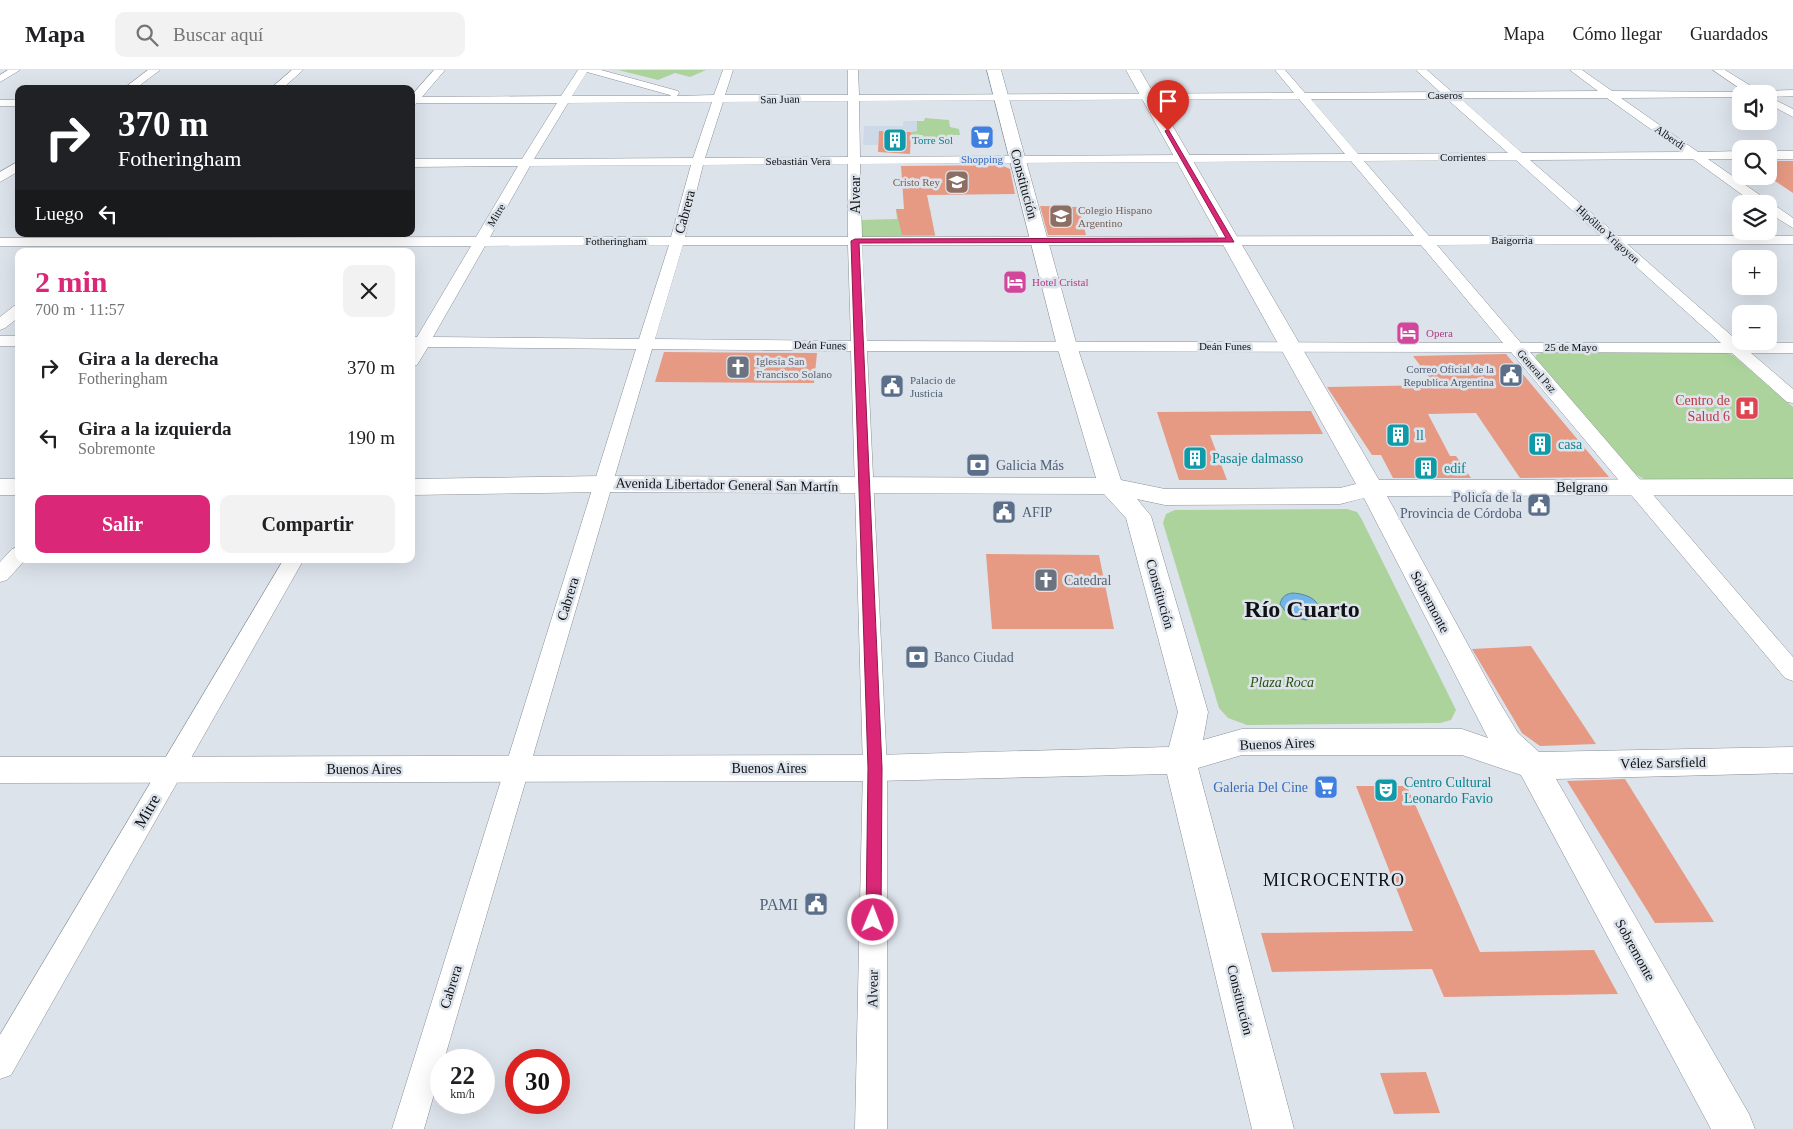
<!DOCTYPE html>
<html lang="es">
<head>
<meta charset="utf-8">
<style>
  body { margin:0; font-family:"Times New Roman",serif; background:#f2f2f2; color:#202124; height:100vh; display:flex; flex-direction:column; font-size:19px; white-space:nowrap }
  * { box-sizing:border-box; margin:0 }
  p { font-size:16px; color:#757577 }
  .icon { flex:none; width:28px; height:28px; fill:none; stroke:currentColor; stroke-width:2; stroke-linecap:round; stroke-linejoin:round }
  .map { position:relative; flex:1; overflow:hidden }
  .side { position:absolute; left:15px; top:178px; width:400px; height:315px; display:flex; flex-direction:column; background:#fff; border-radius:10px; box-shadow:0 5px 20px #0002 }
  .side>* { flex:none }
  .guide { position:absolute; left:15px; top:15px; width:400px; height:152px; border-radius:10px; box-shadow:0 5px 20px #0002; background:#202124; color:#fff; overflow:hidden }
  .controls { position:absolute; left:1732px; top:15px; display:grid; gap:10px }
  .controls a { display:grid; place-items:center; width:45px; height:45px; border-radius:10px; background:#fff; box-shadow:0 5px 20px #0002; font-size:25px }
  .speed { position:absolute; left:430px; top:979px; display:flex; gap:10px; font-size:25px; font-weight:700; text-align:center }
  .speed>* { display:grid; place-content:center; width:65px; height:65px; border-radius:50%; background:#fff; box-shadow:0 5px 20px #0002; line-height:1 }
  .speed small { font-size:12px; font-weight:400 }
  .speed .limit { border:8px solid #d22; background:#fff; color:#111 }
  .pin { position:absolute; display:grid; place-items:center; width:42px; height:42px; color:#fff; margin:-51px -21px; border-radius:50% 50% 50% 0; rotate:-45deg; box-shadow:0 0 5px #0007 }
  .pin .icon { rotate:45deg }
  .me { position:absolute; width:55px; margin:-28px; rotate:1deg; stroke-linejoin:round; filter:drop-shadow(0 0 4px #0008) }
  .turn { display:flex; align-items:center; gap:18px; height:105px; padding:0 20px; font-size:22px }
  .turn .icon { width:65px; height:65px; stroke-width:2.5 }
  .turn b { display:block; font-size:35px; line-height:42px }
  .then { display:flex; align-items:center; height:48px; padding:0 20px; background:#0003; gap:10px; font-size:19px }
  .round { display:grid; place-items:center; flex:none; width:52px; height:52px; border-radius:10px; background:#f2f2f2 }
  .head { display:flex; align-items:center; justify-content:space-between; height:85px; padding:0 20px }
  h1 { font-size:30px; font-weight:800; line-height:38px; color:#db2777 }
  .button { display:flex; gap:10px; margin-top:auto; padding:10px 20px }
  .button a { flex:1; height:58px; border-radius:10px; background:#db2777; color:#fff; font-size:20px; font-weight:800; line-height:58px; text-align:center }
  .button a+a { background:#f2f2f2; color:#202124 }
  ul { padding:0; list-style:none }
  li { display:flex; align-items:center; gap:15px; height:70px; padding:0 20px }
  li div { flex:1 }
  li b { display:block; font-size:19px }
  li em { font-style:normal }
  header { display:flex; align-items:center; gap:30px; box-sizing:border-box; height:70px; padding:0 25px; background:#fff; border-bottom:1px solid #e0e0e0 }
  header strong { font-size:24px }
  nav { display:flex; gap:28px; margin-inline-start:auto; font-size:18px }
  .search { width:350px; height:45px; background:#f2f2f2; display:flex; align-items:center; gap:12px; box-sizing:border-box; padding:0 18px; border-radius:10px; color:#757577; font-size:19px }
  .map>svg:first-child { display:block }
  .built { fill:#ced9e7 }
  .green { fill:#acd39b }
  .water { fill:#73b5e6; stroke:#5584a7 }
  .building { fill:#e69983 }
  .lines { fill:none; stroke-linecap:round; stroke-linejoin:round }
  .street-casing { stroke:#8a9097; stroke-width:1 }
  .secondary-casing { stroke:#8a9097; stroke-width:1 }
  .street { fill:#fff; fill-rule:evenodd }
  .secondary { fill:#fff; fill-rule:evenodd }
  .route { fill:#db2777; stroke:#8e194d }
  .labels { text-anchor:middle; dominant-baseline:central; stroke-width:5; stroke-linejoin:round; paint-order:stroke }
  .far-street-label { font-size:11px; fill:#0f1114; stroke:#dde3eb }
  .far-culture-label { font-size:11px; fill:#0d838f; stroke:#dde3eb; text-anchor:start }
  .far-shop-label { font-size:11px; fill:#366cbe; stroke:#dde3eb }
  .far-education-label { font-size:11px; fill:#785e54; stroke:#dde3eb; text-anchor:end }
  .far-hotel-label { font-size:11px; fill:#b23c85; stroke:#dde3eb; text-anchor:start }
  .far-worship-label { font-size:11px; fill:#5b616d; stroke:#dde3eb; text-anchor:start }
  .far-service-label { font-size:11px; fill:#4e5e75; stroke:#dde3eb; text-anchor:end }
  .street-label { font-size:14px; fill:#0f1114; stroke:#dde3eb }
  .health-label { font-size:14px; fill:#be3a42; stroke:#dde3eb; text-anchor:end }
  .culture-label { font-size:14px; fill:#0d838f; stroke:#dde3eb; text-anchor:start }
  .service-label { font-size:14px; fill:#4e5e75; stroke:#dde3eb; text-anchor:start }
  .worship-label { font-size:14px; fill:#5b616d; stroke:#dde3eb; text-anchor:start }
  .park-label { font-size:14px; font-style:italic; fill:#295111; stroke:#dde3eb }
  .shop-label { font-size:14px; fill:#366cbe; stroke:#dde3eb; text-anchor:end }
  .near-street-label { font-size:16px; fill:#0f1114; stroke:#dde3eb }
  .near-service-label { font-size:16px; fill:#4e5e75; stroke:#dde3eb; text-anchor:end }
  .near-neighbourhood-label { font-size:18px; letter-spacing:1px; fill:#0f1114; stroke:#dde3eb }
  .town-label { font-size:24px; font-weight:bold; fill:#0f1114; stroke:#dde3eb }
</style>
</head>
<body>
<header>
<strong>Mapa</strong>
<div class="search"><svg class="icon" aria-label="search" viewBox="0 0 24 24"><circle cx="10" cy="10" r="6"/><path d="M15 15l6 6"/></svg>Buscar aquí</div>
<nav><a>Mapa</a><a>Cómo llegar</a><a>Guardados</a></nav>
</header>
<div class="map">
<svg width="1793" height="1059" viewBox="0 0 1793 1059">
  <rect width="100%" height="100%" fill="#dde3eb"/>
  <!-- built -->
  <path class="built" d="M903 51H917V61L879 62 878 75H863L864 56H903Z"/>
  <!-- green -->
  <g class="green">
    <path d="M618 0H706L690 7 675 3 658 10Z"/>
    <path d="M925 48 949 50 950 57 959 59 960 65H947V69H923V65H911L910 62 917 61V51H924Z"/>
    <path d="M896 139H930L935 166 860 167 861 150 897 149Z"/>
    <path d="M1544 282H1723L1733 285 1793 337V409H1644L1633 403 1535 290 1536 285Z"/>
    <path d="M1347 439 1357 442 1361 448 1456 640 1451 650 1440 653 1247 655 1228 648 1219 638 1163 453 1166 444 1175 440Z"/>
  </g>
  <!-- water -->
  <path class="water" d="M1293 523C1306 524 1321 529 1319 544L1306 550 1289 546 1280 534C1282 526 1286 524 1293 523Z"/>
  <!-- building -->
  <g class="building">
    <path d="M879 61 911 62 910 84 878 82Z"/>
    <path d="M1769 91H1793V123L1769 107Z"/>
    <path d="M1001 95 1010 99 1015 124 927 125 935 165H902L896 139H904L901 96Z"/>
    <path d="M1040 136 1079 137 1086 165H1048Z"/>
    <path d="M664 282 817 283 814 313 655 312Z"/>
    <path d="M1506 284 1609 407 1520 408 1476 343 1428 344 1450 386H1456L1471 408H1393L1381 385H1372L1327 317 1435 315 1413 286Z"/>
    <path d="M1311 341 1323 364 1210 365 1227 410H1179L1157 342Z"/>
    <path d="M986 484 1099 485 1114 559H992Z"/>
    <path d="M1531 576 1596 674 1540 676 1522 663 1472 579Z"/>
    <path d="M1625 709 1714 852 1655 853 1567 711Z"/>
    <path d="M1356 716H1407L1480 882 1594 880 1618 924 1444 927 1432 899 1272 902 1261 863 1413 861Z"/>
    <path d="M1426 1002 1440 1043 1394 1044 1380 1003Z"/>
  </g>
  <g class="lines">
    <!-- street casing -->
    <g class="street-casing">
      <g id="street">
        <path d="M8 0H20L0 12V5Z"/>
        <path d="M148 0H160L135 19H123Z"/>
        <path d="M292 0H303L282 19H270Z"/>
        <path d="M434 0H445L422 27 561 26 578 0H601L678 21 679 23 677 26 714 25 723 0H733L725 25H848V0H858L859 25 1294 23 1275 0H1285L1305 23 1440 22 1416 0H1427L1452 22 1598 21 1570 0H1582L1612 21 1745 22 1746 24H1741V27L1621 28 1698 82 1741 81V89H1708L1793 148V158L1769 143V134H1755L1693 89 1530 90 1618 166H1793V174H1627L1740 273H1793V283H1751L1793 319V333L1787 332 1732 283 1530 282 1793 587V611L1785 608 1511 282 867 281 887 698V1059H855L863 698 851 281 652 279 444 990H441V1000L424 1059H392L636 279 428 277 417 295 411 297V267H417L471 176H0V168L476 167 518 96 411 97V89H522L557 33H417L411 36V26ZM587 2 670 25 671 26H572ZM1460 28H1607L1683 82 1522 83ZM1299 29 1345 84 860 87 859 31ZM1311 29H1447L1508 83 1358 84ZM848 31V87L705 88 723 32ZM712 32 693 88 534 89 568 33ZM1516 90 1601 166H1429L1364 91ZM1351 91 1414 166 862 167 860 94ZM848 94V167H685L703 95ZM691 95 671 167H490L530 96ZM1611 174 1721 273H1521L1437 175ZM669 175 639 269 433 267 485 176ZM683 175H848L851 271 655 269ZM862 175H1421L1503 273 867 271Z"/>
        <path d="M1713 0H1725L1759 21 1793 20V26L1769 27 1793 39V47L1769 34V24H1748Z"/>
        <rect x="0" y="30" width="19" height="6"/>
        <rect x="1769" y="81" width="24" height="8"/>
        <path d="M19 91V101L0 112V102Z"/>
        <path d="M19 235V247L5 258 0 260V247L14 236Z"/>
        <rect x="0" y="266" width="19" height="10"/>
        <path d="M19 477V489H26L7 510 0 512V492L12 479Z"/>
        <path d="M284 489H304L11 1005 0 1009V965Z"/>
      </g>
    </g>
    <!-- secondary casing -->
    <g class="secondary-casing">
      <g id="secondary">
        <path d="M987 0H1001L1077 276 1121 410 1165 419 1340 418 1356 414 1126 0H1140L1379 410 1793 409V425L1387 426 1498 630 1518 663 1539 682 1793 677V703L1556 709 1749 1044 1755 1059H1711L1521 705 1462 685H1242L1198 698 1294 1059H1252L1167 704 875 711 0 713V687L875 685 1169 677 1178 642 1126 448 1104 424 603 422 411 425V409L603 406 1096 408 1057 276ZM1364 428 1488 668 1462 659H1242L1203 670 1208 642 1151 446 1137 429 1165 435 1340 434Z"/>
        <rect x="0" y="409" width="19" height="16"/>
      </g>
    </g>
    <!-- street -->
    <use href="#street" class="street"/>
    <!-- secondary -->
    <use href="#secondary" class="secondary"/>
  </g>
  <!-- route -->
  <path class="route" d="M1168 59 1234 172 859 173 882 698 881 850 879 855 873 857 868 855 866 850 868 698 851 171 855 169 1226 168 1165 61Z"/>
  <!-- icons -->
  <defs>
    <g id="supermarket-square" transform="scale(1.25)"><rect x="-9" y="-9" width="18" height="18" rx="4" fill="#3f7fe0" stroke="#dde3eb"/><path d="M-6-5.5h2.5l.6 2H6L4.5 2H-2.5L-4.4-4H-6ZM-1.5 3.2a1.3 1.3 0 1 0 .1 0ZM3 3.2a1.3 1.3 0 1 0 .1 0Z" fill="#fff"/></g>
    <g id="building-square" transform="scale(1.25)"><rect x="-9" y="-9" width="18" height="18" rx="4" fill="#0f9aa8" stroke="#dde3eb"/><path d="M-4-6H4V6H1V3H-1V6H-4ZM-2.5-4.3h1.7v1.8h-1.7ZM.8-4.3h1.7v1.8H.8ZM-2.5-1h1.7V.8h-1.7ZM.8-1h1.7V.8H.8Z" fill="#fff"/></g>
    <g id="school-square" transform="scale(1.25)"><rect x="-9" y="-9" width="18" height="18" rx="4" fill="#8d6e63" stroke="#dde3eb"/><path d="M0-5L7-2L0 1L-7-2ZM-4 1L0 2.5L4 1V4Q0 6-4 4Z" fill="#fff"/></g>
    <g id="hotel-square" transform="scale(1.25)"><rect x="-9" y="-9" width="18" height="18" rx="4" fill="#d1479c" stroke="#dde3eb"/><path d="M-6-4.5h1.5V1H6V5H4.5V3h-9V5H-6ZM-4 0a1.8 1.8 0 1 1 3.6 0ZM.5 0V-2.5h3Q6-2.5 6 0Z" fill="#fff"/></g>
    <g id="church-square" transform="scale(1.25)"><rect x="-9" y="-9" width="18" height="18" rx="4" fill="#6b7280" stroke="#dde3eb"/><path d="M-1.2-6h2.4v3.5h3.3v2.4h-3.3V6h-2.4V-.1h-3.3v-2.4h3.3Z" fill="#fff"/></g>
    <g id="civic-square" transform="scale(1.25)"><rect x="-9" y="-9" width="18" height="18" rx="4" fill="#5c6f8a" stroke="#dde3eb"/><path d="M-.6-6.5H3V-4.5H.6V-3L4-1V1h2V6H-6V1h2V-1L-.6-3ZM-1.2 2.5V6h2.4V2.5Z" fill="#fff"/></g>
    <g id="hospital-square" transform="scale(1.25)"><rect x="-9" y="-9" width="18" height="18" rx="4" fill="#e0444e" stroke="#dde3eb"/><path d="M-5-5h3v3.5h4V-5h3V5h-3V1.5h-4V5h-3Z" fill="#fff"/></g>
    <g id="bank-square" transform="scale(1.25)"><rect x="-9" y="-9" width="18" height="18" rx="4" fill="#5c6f8a" stroke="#dde3eb"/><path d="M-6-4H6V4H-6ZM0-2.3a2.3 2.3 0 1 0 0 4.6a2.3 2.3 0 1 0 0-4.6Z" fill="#fff"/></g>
    <g id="theatre-square" transform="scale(1.25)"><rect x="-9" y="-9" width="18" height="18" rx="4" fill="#0f9aa8" stroke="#dde3eb"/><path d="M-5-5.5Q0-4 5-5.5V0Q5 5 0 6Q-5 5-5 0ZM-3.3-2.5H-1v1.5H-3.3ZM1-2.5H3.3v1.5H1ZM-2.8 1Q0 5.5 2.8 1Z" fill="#fff"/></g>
  </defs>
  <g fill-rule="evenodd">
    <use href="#supermarket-square" x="982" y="67"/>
    <use href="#building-square" x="895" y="70"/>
    <use href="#school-square" x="957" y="112"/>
    <use href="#school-square" x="1061" y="146"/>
    <use href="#hotel-square" x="1015" y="212"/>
    <use href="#hotel-square" x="1408" y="263"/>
    <use href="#church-square" x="738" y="297"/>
    <use href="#civic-square" x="1511" y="305"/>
    <use href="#civic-square" x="892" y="316"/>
    <use href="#hospital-square" x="1747" y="338"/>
    <use href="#building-square" x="1398" y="365"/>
    <use href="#building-square" x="1540" y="374"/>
    <use href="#building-square" x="1195" y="388"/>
    <use href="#bank-square" x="978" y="395"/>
    <use href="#building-square" x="1426" y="398"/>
    <use href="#civic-square" x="1539" y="435"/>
    <use href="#civic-square" x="1004" y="442"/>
    <use href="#church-square" x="1046" y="510"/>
    <use href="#bank-square" x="917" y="587"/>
    <use href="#supermarket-square" x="1326" y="717"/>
    <use href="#theatre-square" x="1386" y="720"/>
    <use href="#civic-square" x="816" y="834"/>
  </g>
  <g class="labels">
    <!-- far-street labels -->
    <g class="far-street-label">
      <text x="1445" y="25">Caseros</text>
      <text transform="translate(780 29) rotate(-1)">San Juan</text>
      <text transform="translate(1670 67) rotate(35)">Alberdi</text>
      <text x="1463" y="87">Corrientes</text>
      <text x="798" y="91">Sebastián Vera</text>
      <text transform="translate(496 145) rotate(-60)">Mitre</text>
      <text transform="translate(1608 164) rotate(42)">Hipólito Yrigoyen</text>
      <text x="1512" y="170">Baigorria</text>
      <text x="616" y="171">Fotheringham</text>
      <text transform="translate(820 275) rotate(1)">Deán Funes</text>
      <text x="1225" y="276">Deán Funes</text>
      <text x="1571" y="277">25 de Mayo</text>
      <text transform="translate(1537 301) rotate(49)">General Paz</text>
    </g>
    <!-- far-culture labels -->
    <g class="far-culture-label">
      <text x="912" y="70">Torre Sol</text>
    </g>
    <!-- far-shop labels -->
    <g class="far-shop-label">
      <text x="982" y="89">Shopping</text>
    </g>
    <!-- far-education labels -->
    <g class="far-education-label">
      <text x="940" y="112">Cristo Rey</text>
      <text x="1078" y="140" text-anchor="start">Colegio Hispano<tspan x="1078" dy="13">Argentino</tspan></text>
    </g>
    <!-- far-hotel labels -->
    <g class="far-hotel-label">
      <text x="1032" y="212">Hotel Cristal</text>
      <text x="1426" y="263">Opera</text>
    </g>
    <!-- far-worship labels -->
    <g class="far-worship-label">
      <text x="756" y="291">Iglesia San<tspan x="756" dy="13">Francisco Solano</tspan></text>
    </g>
    <!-- far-service labels -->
    <g class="far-service-label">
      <text x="1494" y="299">Correo Oficial de la<tspan x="1494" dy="13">Republica Argentina</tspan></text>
      <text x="910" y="310" text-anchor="start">Palacio de<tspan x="910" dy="13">Justicia</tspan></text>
    </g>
    <!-- street labels -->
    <g class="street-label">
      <text transform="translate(1024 114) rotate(75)">Constitución</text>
      <text transform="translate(855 125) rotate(-90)">Alvear</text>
      <text transform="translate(685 142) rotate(-75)">Cabrera</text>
      <text transform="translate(727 415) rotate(1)">Avenida Libertador General San Martín</text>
      <text x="1582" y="417">Belgrano</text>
      <text transform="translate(1160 524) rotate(74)">Constitución</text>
      <text transform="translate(568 529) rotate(-73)">Cabrera</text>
      <text transform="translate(1430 532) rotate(62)">Sobremonte</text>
      <text transform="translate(1277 674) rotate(-2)">Buenos Aires</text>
      <text transform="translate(1663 693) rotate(-1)">Vélez Sarsfield</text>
      <text x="769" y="698">Buenos Aires</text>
      <text x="364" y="699">Buenos Aires</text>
      <text transform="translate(1635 880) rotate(61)">Sobremonte</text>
      <text transform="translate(451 917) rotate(-73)">Cabrera</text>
      <text transform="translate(873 919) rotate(-89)">Alvear</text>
      <text transform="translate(1240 930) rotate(76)">Constitución</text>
    </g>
    <!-- health labels -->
    <g class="health-label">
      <text x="1730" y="330">Centro de<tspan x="1730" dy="16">Salud 6</tspan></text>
    </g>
    <!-- culture labels -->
    <g class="culture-label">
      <text x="1416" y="365">ll</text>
      <text x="1558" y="374">casa</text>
      <text x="1212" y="388">Pasaje dalmasso</text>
      <text x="1444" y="398">edif</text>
      <text x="1404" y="712">Centro Cultural<tspan x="1404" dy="16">Leonardo Favio</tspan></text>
    </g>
    <!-- service labels -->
    <g class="service-label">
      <text x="996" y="395">Galicia Más</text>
      <text x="1522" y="427" text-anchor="end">Policía de la<tspan x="1522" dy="16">Provincia de Córdoba</tspan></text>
      <text x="1022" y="442">AFIP</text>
      <text x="934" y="587">Banco Ciudad</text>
    </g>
    <!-- worship labels -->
    <g class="worship-label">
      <text x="1064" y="510">Catedral</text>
    </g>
    <!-- park labels -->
    <g class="park-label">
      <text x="1282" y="612">Plaza Roca</text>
    </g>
    <!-- shop labels -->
    <g class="shop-label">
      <text x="1308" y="717">Galeria Del Cine</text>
    </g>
    <!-- near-street labels -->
    <g class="near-street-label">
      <text transform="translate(147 741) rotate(-60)">Mitre</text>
    </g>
    <!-- near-service labels -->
    <g class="near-service-label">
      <text x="798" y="834">PAMI</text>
    </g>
    <!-- near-neighbourhood labels -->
    <g class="near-neighbourhood-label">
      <text x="1334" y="810">MICROCENTRO</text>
    </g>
    <!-- town labels -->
    <g class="town-label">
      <text x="1302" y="539">Río Cuarto</text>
    </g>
  </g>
</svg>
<div class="controls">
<a><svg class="icon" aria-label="sound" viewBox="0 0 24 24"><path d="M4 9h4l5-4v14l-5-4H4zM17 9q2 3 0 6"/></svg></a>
<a><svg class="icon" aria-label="search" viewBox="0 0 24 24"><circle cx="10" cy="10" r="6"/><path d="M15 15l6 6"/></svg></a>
<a><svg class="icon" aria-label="layers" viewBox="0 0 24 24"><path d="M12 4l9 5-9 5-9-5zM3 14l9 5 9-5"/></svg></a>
<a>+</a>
<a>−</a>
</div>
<div class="speed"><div>22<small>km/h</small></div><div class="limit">30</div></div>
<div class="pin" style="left:1168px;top:61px;background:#d93025"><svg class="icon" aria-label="arrive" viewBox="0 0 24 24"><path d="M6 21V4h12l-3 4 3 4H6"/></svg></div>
<svg class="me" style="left:873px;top:850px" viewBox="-20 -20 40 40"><circle r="17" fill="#db2777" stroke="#fff" stroke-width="3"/><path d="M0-11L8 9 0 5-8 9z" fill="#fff"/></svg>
<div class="guide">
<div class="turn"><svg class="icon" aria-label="right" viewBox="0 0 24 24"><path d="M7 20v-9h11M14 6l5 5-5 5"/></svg><div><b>370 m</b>Fotheringham</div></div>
<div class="then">Luego<svg class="icon" aria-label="left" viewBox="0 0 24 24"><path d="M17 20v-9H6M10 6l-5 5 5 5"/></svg></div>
</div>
<section class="side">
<div class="head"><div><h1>2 min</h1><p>700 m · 11:57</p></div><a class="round"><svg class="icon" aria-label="close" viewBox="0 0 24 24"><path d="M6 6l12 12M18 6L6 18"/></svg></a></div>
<ul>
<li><svg class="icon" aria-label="right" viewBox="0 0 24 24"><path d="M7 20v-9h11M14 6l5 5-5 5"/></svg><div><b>Gira a la derecha</b><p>Fotheringham</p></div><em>370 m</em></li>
<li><svg class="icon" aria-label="left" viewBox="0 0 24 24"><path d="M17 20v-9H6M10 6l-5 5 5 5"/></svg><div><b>Gira a la izquierda</b><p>Sobremonte</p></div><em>190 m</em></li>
</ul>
<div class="button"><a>Salir</a><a>Compartir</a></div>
</section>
</div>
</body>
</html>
